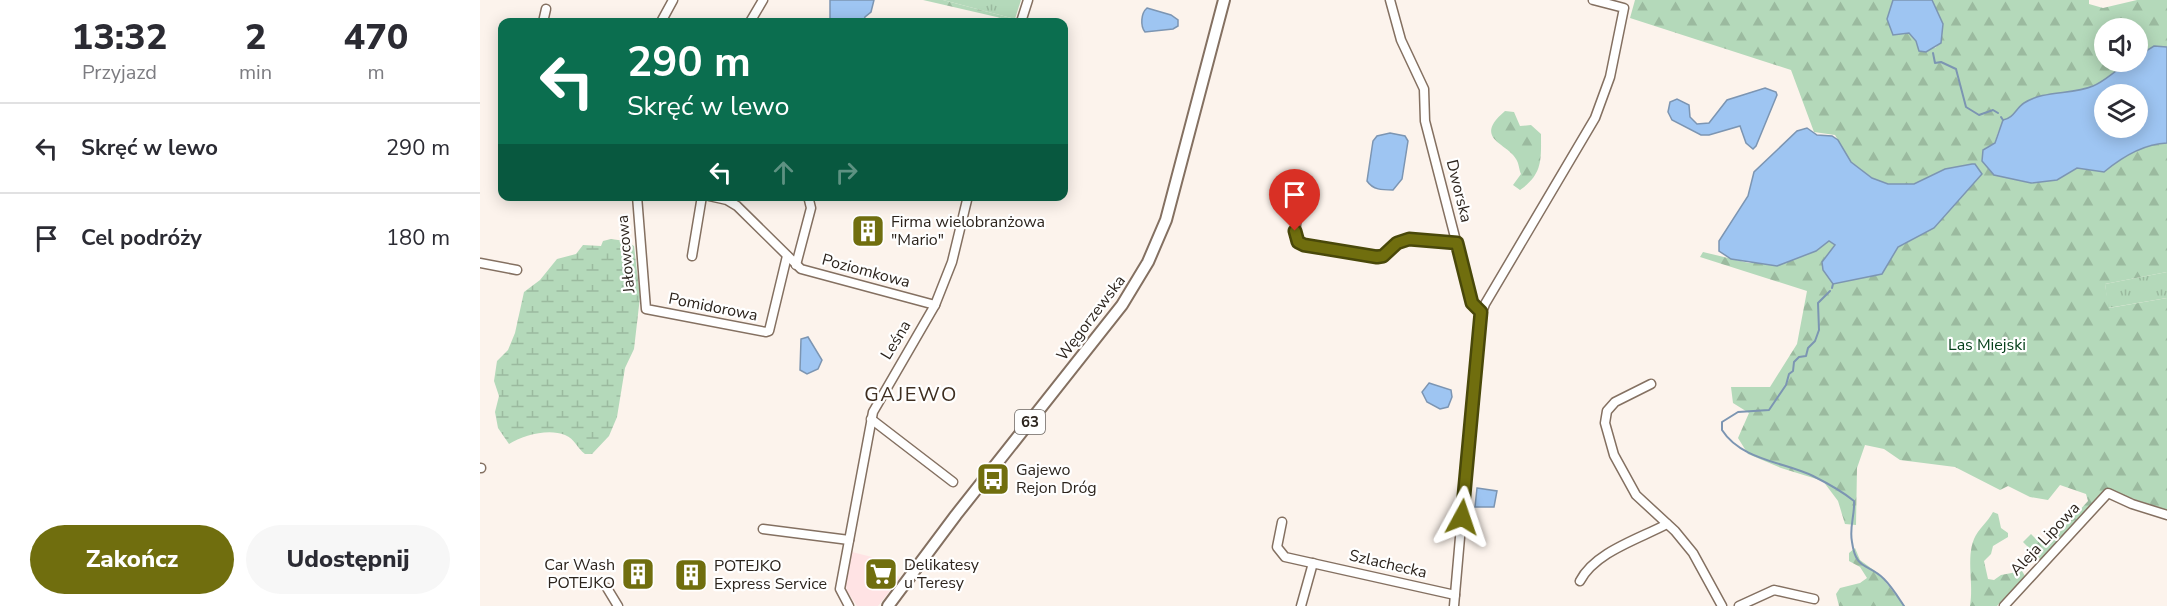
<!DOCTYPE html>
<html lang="pl">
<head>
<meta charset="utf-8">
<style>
  body { margin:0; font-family:"Nunito Sans",sans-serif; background:#f7f7f7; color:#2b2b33; height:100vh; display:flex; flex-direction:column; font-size:22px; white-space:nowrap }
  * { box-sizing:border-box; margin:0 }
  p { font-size:20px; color:#7c7c81 }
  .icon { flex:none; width:33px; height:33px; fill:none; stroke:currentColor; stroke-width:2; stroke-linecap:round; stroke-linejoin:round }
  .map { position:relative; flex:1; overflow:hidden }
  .panel { display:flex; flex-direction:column; background:#fff; width:480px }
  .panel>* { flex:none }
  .hud { position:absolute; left:18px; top:18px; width:570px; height:183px; border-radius:12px; box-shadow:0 3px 15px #0003; background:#0b6e4f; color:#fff; overflow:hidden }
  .controls { position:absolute; left:1614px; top:18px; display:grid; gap:12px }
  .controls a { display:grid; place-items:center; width:54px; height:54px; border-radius:50%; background:#fff; box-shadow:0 3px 15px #0003; font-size:30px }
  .pin { position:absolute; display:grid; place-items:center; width:51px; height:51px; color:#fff; margin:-62px -26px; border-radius:50% 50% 50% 0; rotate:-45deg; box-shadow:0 0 6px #0007 }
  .pin .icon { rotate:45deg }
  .me { position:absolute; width:66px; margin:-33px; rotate:5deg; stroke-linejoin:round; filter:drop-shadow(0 0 4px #0008) }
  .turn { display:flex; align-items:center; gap:21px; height:126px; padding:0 30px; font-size:27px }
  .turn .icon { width:78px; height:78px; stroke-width:2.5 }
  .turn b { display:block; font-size:42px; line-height:51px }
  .lanes { display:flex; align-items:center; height:57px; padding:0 30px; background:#0003; justify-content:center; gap:30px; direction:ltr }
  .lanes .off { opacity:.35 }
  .eta { display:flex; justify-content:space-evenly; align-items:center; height:102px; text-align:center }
  .eta b { font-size:36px; font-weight:800; line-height:42px }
  .button { display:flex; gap:12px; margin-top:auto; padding:12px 30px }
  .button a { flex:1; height:69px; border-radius:36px; background:#706e0e; color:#fff; font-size:24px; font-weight:800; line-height:69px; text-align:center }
  .button a+a { background:#f7f7f7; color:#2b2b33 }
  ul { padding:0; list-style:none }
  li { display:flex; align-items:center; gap:18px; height:90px; padding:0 30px; border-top:2px solid #e1e1e2 }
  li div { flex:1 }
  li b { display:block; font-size:22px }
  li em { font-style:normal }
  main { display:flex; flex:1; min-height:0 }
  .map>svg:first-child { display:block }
  .commercial { fill:#ffe3e4 }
  .grass { fill:url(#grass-tufts) }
  .forest { fill:url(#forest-firs) }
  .wetland { fill:url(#wetland-marsh) }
  .water { fill:#9ec5f2; stroke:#7c95b2; stroke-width:1.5; fill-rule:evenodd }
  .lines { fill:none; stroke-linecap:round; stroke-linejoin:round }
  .stream { stroke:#7c95b2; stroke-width:2 }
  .minor-casing { stroke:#847061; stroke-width:11 }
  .major-casing { stroke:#847061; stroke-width:14 }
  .minor { stroke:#fff; stroke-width:8 }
  .major { stroke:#fff; stroke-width:10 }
  .route-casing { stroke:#494809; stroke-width:15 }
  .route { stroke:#706e0e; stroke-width:10 }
  .labels { text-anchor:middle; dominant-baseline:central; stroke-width:4.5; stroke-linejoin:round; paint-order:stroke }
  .shield { fill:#fff; stroke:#6b6661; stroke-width:1.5 }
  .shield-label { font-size:15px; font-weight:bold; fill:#2c241d }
  .street-label { font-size:16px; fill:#2c241d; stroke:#fff }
  .poi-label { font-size:16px; fill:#2c241d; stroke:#fff; text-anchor:start }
  .park-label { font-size:16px; fill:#06401b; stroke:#fff }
  .quarter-label { font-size:20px; letter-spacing:1.5px; fill:#3e2e20; stroke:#fff }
</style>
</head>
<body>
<main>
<section class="panel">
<div class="eta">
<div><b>13:32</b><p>Przyjazd</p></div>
<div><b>2</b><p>min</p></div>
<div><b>470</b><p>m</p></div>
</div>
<ul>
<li><svg class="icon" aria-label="left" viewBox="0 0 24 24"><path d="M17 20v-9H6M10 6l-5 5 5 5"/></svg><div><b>Skręć w lewo</b></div><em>290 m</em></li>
<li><svg class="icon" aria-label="arrive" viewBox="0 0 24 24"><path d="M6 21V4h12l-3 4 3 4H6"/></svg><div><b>Cel podróży</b></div><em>180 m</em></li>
</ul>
<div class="button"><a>Zakończ</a><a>Udostępnij</a></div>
</section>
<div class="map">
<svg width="1687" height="606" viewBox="0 0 1687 606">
  <defs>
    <pattern id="grass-tufts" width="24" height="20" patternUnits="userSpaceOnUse" patternTransform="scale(1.5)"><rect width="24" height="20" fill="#b4d9ba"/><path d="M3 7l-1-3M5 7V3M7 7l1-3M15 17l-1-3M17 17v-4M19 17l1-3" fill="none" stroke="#9bba9f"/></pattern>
    <pattern id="forest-firs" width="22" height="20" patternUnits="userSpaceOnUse" patternTransform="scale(1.5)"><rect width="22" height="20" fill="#b4d9ba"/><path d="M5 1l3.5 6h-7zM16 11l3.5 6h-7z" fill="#9bba9f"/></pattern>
    <pattern id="wetland-marsh" width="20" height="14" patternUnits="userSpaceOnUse" patternTransform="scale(1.5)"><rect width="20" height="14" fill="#b4d9ba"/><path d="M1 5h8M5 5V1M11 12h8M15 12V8" fill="none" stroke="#9bba9f"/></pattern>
  </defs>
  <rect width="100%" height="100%" fill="#fcf3ec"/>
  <!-- commercial -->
  <path class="commercial" d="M372 552 396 558 420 578 398 606H377L367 591 365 582Z"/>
  <!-- grass -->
  <g class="grass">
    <path d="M463 0H541L535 19Z"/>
    <path d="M1687 272V298L1628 308 1625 284Z"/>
  </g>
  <!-- forest -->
  <g class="forest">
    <path d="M443 0H463L535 19 534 21Z"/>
    <path d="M1155 0H1413L1407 19 1420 33H1429L1436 41 1455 48 1461 42 1463 24 1452 0H1609V4L1623 8 1657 0H1687V47L1674 46 1658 56V28H1624V62H1649C1636 72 1624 84 1607 89 1578 98 1557 89 1535 114 1521 128 1520 123 1515 143L1503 150 1515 175 1551 183 1577 180 1597 168 1624 172C1642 157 1663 144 1687 143V272L1625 284 1629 308 1687 298V511L1635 492 1566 565 1543 542 1551 534 1559 542 1568 545 1608 501 1606 494 1580 485 1568 500 1550 497 1528 486 1520 490 1475 467 1420 460 1404 449 1385 445 1377 468 1376 525 1365 524 1358 501 1343 481 1301 468 1268 454 1258 438 1269 413 1253 403 1251 387H1290L1317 344 1327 291 1220 257 1223 252 1269 263 1324 254 1336 251 1349 241 1355 245 1343 262 1402 274 1418 247 1454 228 1502 174 1492 164 1465 169 1434 184H1408L1392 178 1371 162 1355 135 1334 132 1311 70 1150 18Z"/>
    <path d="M1025 111 1034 112 1040 126 1051 125 1061 134C1061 160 1063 174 1040 190L1033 185 1041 174C1039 170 1039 163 1036 159 1027 143 992 139 1025 111Z"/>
    <path d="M1513 512 1518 514 1521 528 1528 533V537L1513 546 1511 554 1504 561 1508 579 1514 580 1521 575 1542 571 1545 576 1517 606H1490C1494 585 1486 558 1494 539 1498 529 1508 522 1513 512Z"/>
    <path d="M1375 548 1380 560 1399 574 1425 606H1359L1356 594 1360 588 1380 583 1387 578 1380 567 1369 561V553Z"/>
  </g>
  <!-- wetland -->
  <path class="wetland" d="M131 239 145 241 154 246 160 297 154 349 145 368 137 417 129 436 112 454H105C97 448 95 439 85 435 69 428 43 435 29 444L18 428 15 412 19 396 14 381 17 361 28 350 35 333 44 292 60 280 77 259 96 254 103 245 121 246 123 241Z"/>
  <!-- water -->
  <g class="water">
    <path d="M350 0H394L391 12 385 17 383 22H350Z"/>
    <path d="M1413 0H1452L1463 24 1461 43 1446 52 1439 51 1436 41 1429 33 1413 35 1407 19Z"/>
    <path d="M667 8 691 15 698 20V26L693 29 665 32C660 26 661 13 667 8Z"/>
    <path d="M1674 46 1687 47V143C1663 144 1642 157 1624 172L1597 168 1577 180 1551 183 1514 175 1502 161 1503 150 1515 143 1523 120C1534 118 1536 108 1544 103 1564 90 1592 95 1613 86 1629 80 1641 62 1658 62V56ZM1624 94H1658V128H1624Z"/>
    <path d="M1285 88 1296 92 1297 95 1276 146 1273 149 1266 143 1260 126 1229 135H1221L1192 120 1188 112 1190 102 1197 99 1209 105 1210 117 1217 124 1229 123 1247 100Z"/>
    <path d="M1327 128 1337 135 1352 136 1358 140 1371 162 1392 178 1408 184H1434L1465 169 1492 164H1495L1502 174 1454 228 1418 247 1402 274 1353 284 1343 270 1342 262 1355 245 1349 241 1336 251 1297 266 1251 259 1239 251V241L1268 196 1274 172 1317 131Z"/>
    <path d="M910 133 925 136 928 141 922 179 913 190C902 190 893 190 887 181L893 141 897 136Z"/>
    <path d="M328 337 342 360 338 369 327 374 320 370 321 339Z"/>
    <path d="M949 383 971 390 972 397 968 407 960 409 947 402 942 392Z"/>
    <path d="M997 488 1017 491 1014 507H995Z"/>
  </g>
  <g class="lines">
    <!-- stream -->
    <g class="stream">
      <path d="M1453 53 1455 63 1461 62 1476 69 1486 107 1499 115 1513 110 1518 113"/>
      <path d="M1521 117 1523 120"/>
      <path d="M1352 288 1353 284"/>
      <path d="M1350 291 1338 303 1339 330 1335 341 1328 348 1326 356 1319 357 1314 362 1313 371 1309 374 1306 385 1289 410 1258 412 1242 422V430C1261 460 1304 462 1333 476 1347 483 1363 492 1374 501 1375 515 1369 527 1372 542 1376 571 1388 563 1404 579 1412 587 1418 597 1424 606"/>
    </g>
    <!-- minor casing -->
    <g class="minor-casing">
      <g id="minor">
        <path d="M910 0 921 40 944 89 945 121 992 303 1001 312"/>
        <path d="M63 22 66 9"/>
        <path d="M181 22 193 0"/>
        <path d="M270 22 283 0"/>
        <path d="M541 22 548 0"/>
        <path d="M825 192C821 208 807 234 824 245L897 257 903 256 917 243 929 239 977 243"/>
        <path d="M157 196 166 309 286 332 289 331 307 256"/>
        <path d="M229 196 247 200 257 206 321 269 455 305"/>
        <path d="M212 256 222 196"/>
        <path d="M0 263 37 270"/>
        <path d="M316 265 331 208 328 196"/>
        <path d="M1171 384 1135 402 1127 411 1125 423 1134 455 1156 495 1195 531 1213 553 1242 606"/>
        <path d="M391 419 473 482"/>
        <path d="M0 468H1"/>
        <path d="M802 522 797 547 805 557 975 595"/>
        <path d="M283 529 369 540"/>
        <path d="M1100 581C1115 552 1159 539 1187 524"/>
        <path d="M127 588 138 606"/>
        <path d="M369 606 360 589 393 412 455 305 472 262 488 196"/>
        <path d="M821 606 833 563"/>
        <path d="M974 606 999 320 1005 304 1115 118 1130 77 1144 8 1113 0"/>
        <path d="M1259 606 1294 590 1334 599"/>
        <path d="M1524 606 1628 493 1652 504 1687 515"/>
      </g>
    </g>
    <!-- major casing -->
    <g class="major-casing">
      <path id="major" d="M408 606 476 515 642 305 668 262 686 220 744 0"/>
    </g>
    <!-- minor -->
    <use href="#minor" class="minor"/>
    <!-- major -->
    <use href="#major" class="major"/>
  </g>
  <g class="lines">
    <!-- route casing -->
    <g class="route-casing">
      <path id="route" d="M815 231 818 242 824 245 897 257 903 256 917 243 929 239 977 243 992 303 1001 312 982 517"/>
    </g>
    <!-- route -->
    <use href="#route" class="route"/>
  </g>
  <!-- icons -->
  <defs>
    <g id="building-square" transform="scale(1.725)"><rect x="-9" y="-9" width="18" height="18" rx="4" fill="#706e0e" stroke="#fff"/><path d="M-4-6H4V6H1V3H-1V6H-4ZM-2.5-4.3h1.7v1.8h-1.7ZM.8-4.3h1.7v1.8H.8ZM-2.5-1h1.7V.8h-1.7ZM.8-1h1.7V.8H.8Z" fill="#fff"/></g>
    <g id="bus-square" transform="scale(1.725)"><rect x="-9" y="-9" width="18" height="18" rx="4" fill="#706e0e" stroke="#fff"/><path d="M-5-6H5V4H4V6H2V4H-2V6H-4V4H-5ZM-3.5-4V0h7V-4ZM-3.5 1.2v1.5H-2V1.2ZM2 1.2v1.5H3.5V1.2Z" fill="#fff"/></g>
    <g id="supermarket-square" transform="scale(1.725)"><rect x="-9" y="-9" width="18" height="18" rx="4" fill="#706e0e" stroke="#fff"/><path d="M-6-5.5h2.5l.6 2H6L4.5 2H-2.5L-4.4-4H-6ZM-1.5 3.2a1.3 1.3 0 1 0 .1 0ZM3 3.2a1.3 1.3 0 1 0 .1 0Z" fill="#fff"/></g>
  </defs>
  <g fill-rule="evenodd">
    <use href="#building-square" x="388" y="231"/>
    <use href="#bus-square" x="513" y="479"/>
    <use href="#building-square" x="158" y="574"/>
    <use href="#supermarket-square" x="401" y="574"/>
    <use href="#building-square" x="211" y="575"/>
  </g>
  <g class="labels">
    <!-- shield labels -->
    <rect class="shield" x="535" y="410" width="30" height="24" rx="4.5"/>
    <g class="shield-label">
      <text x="550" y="422">63</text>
    </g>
    <!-- street labels -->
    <g class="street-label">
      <text transform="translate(979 191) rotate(76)">Dworska</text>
      <text transform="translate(146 254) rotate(-95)">Jałowcowa</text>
      <text transform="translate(386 271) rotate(15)">Poziomkowa</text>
      <text transform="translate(233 307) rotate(11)">Pomidorowa</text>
      <text transform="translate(611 318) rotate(-53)">Węgorzewska</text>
      <text transform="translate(416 340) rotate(-59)">Leśna</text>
      <text transform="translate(1565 539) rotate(-47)">Aleja Lipowa</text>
      <text transform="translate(908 564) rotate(13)">Szlachecka</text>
    </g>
    <!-- poi labels -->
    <g class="poi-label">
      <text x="411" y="222">Firma wielobranżowa<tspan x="411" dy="18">"Mario"</tspan></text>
      <text x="536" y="470">Gajewo<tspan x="536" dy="18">Rejon Dróg</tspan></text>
      <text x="135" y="565" text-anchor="end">Car Wash<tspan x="135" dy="18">POTEJKO</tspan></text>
      <text x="424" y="565">Delikatesy<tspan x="424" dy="18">u Teresy</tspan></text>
      <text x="234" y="566">POTEJKO<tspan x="234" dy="18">Express Service</tspan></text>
    </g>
    <!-- park labels -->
    <g class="park-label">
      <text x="1507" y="345">Las Miejski</text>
    </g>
    <!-- quarter labels -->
    <g class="quarter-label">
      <text x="431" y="394">GAJEWO</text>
    </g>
  </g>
</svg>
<div class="controls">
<a><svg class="icon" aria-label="sound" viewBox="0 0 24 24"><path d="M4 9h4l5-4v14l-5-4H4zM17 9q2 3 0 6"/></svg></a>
<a><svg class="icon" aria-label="layers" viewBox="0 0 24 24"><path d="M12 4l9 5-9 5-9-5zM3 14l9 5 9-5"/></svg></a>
</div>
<div class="pin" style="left:815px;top:231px;background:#d93025"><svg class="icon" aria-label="arrive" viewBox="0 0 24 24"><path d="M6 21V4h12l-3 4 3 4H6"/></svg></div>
<svg class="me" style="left:982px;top:517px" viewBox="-20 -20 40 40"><path d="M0-17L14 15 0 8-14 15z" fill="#706e0e" stroke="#fff" stroke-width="4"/></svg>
<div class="hud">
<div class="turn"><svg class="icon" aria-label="left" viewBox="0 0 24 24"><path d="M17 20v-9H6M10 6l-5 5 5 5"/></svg><div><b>290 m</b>Skręć w lewo</div></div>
<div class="lanes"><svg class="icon" aria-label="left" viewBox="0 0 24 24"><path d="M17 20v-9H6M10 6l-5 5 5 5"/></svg><svg class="icon off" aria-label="ahead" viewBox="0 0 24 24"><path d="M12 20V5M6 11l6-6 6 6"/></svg><svg class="icon off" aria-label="right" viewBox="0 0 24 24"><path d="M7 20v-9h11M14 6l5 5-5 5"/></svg></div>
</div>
</div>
</main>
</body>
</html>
